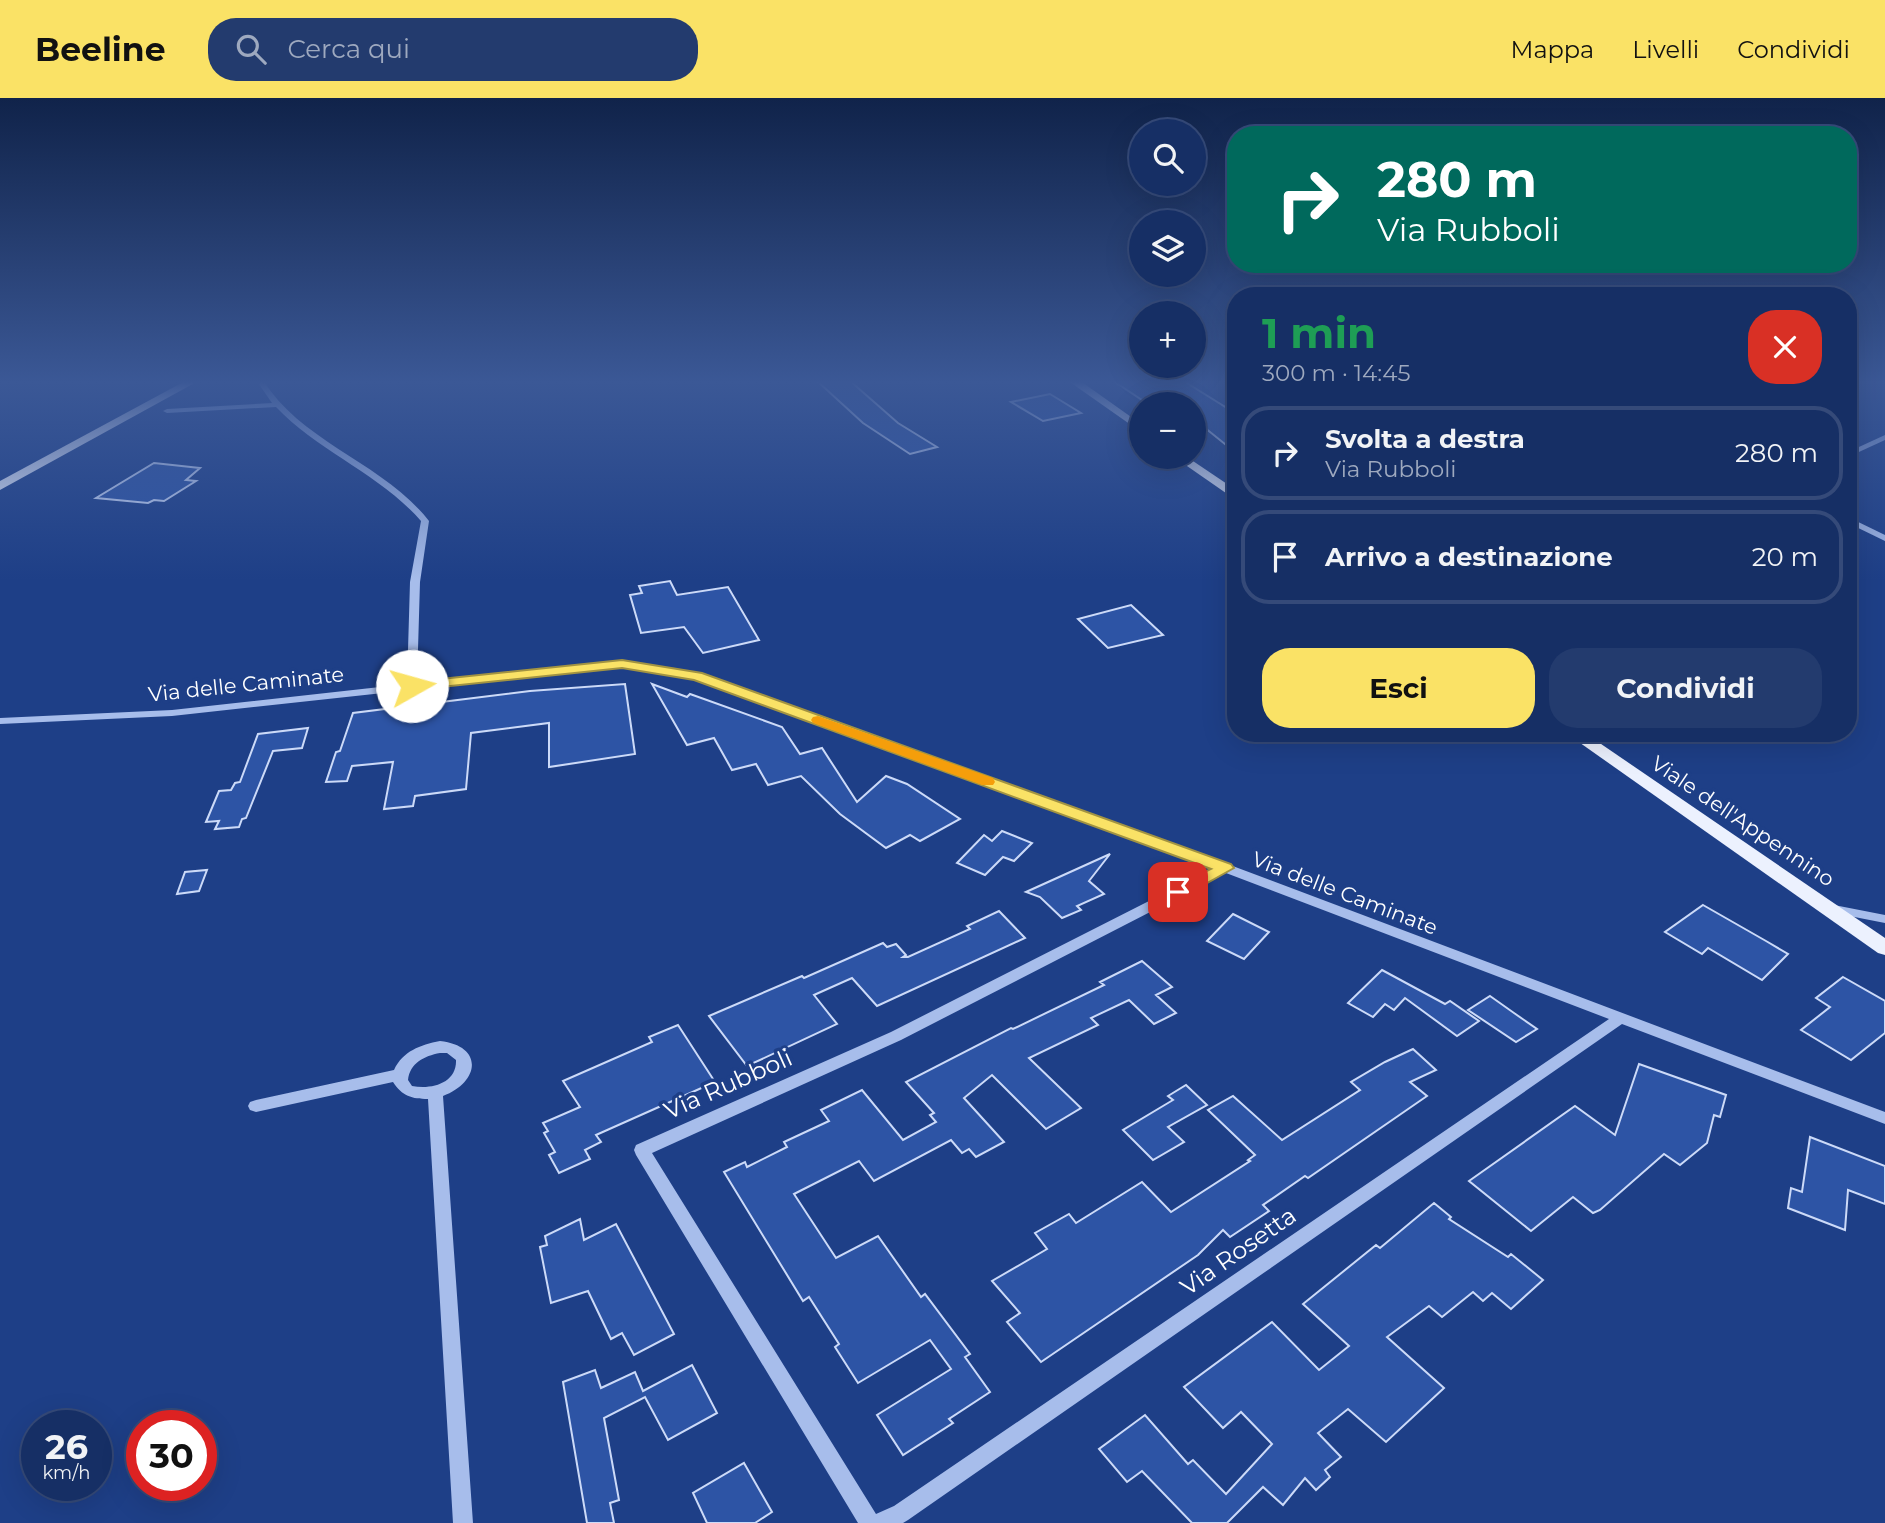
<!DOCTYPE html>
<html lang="it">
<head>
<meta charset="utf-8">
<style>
  body { margin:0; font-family:Montserrat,sans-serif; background:#233b6e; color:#f1f3f6; height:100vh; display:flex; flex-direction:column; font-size:26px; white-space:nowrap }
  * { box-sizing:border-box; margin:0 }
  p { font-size:23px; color:#9ea9bf }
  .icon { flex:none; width:38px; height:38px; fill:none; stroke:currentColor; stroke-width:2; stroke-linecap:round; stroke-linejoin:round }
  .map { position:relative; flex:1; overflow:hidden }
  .panel { position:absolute; left:1227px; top:189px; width:630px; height:455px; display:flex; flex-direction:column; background:#162f65; border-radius:28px; box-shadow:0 7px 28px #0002,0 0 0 2px #354a79 }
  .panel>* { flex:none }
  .top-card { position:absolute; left:1227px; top:28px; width:630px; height:147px; border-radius:28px; box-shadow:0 7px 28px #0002,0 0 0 2px #354a79; background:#00695c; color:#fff; overflow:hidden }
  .fabs { position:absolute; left:1129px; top:21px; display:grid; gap:14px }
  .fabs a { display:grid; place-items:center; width:77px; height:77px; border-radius:50%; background:#162f65; box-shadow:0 7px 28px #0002,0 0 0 2px #354a79; font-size:35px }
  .speed { position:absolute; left:21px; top:1312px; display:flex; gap:14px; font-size:35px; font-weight:700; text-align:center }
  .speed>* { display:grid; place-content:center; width:91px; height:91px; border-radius:50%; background:#162f65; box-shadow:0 7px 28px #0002,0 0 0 2px #354a79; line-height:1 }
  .speed small { font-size:18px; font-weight:400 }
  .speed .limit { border:10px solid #d22; background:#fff; color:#111 }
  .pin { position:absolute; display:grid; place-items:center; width:60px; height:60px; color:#fff; margin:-30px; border-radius:14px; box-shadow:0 4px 10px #0006 }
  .me { position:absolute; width:77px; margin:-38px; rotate:83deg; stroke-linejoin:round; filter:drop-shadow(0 0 5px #0008) }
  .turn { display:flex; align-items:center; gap:24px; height:147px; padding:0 35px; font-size:32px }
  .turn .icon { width:91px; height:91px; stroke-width:2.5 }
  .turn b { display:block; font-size:49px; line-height:60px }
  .round { display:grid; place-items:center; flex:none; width:74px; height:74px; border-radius:28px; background:#233b6e }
  .overview { display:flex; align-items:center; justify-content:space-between; height:119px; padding:0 35px }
  h1 { font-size:42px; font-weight:700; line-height:52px; color:#1e9e55 }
  .primary-button { display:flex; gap:14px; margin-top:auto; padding:14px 35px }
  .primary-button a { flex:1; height:80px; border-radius:28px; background:#fae266; color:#111; font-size:28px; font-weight:700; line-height:80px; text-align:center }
  .primary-button a+a { background:#233b6e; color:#f1f3f6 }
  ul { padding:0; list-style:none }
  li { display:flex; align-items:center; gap:21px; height:94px; margin:0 14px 10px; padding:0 21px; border:4px solid #354a79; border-radius:28px }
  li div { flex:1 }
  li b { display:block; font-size:26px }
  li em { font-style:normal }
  header { display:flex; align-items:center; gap:42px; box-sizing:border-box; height:98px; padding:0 35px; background:#fae266; color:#111 }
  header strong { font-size:33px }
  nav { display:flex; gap:38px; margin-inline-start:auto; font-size:24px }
  .search { width:490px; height:63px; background:#233b6e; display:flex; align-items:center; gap:18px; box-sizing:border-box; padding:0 24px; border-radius:28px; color:#9ea9bf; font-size:26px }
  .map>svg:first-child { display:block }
  .building { fill:#2d54a5; stroke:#ccdaf8; stroke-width:2 }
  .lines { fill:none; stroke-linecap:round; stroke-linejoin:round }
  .minor { fill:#a7bdeb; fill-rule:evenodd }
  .major { fill:#ecf1fe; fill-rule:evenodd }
  .route { fill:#fae266; stroke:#a29342; stroke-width:2 }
  .slow { fill:#f59e0b }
  .labels { text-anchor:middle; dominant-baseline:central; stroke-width:7; stroke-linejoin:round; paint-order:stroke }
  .street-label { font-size:21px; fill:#fff; stroke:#1e3f87 }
  .near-street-label { font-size:24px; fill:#fff; stroke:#1e3f87 }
</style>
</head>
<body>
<header>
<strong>Beeline</strong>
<div class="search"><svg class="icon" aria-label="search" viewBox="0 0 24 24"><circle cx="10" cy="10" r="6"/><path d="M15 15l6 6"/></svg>Cerca qui</div>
<nav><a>Mappa</a><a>Livelli</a><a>Condividi</a></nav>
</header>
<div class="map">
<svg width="1885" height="1425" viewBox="0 0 1885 1425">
  <rect width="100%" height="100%" fill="#1e3f87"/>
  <!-- building -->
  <g class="building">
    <path d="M816 282H849L898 325 937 349 910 356 863 325Z"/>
    <path d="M1112 282H1182L1227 310 1236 309V355L1194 321V306H1148Z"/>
    <path d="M1050 296 1081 315 1043 323 1011 304Z"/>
    <path d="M154 365 200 370 186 382 196 383 164 403 154 402 148 405 96 400Z"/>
    <path d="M670 483 677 497 728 489 759 542 703 555 684 529 641 535 630 497 642 495 639 488Z"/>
    <path d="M1131 507 1163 537 1108 550 1078 521Z"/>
    <path d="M625 586 635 656 549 669V625L471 635 466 691 415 698 413 708 384 711 393 664 352 668 347 683 326 684 336 654 340 653 353 615 530 593Z"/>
    <path d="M652 586 687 599 690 596 782 629 800 656 822 650 857 704 886 678 907 686 960 721 920 743 910 737 886 750 840 716 801 678 768 687 756 666 732 672 714 640 687 647Z"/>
    <path d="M308 630 302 650 273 653 246 720 242 721 239 729 215 731 219 723 206 724 219 693 231 692 235 685 240 684 258 636Z"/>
    <path d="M1002 733 1032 745 1014 763 1003 759 985 777 957 765 984 737 992 743Z"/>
    <path d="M1110 756 1089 783 1104 796 1077 808 1081 812 1062 820 1040 799 1026 794Z"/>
    <path d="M207 772 199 793 177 796 185 774Z"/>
    <path d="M1703 807 1766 843 1788 856 1762 882 1708 850 1702 856 1665 834Z"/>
    <path d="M999 813 1025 840 877 908 852 880 814 897 837 926 747 968 709 918 802 878 804 880 883 845 887 849 896 846 906 857 903 859H908L970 831 967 828Z"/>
    <path d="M1233 816 1269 834 1244 861 1207 843Z"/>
    <path d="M1142 863 1172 889 1156 897 1176 915 1154 926 1129 902 1091 920 1098 927 1029 960 1081 1010 1046 1031 992 977 964 1000 1004 1044 976 1059 969 1051 962 1055 951 1042 874 1083 859 1063 794 1096 836 1160 878 1138 921 1199 925 1196 970 1256 965 1259 990 1294 949 1321 953 1325 903 1357 877 1317 951 1271 930 1242 858 1285 835 1249 839 1246 809 1199 803 1203 724 1074 745 1064 747 1069 787 1049 784 1044 829 1023 821 1012 862 992 903 1042 936 1024 930 1017 934 1015 906 984 1011 930 1013 931 1104 887 1100 884Z"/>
    <path d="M1382 872 1445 906 1450 903 1479 923 1457 938 1405 900 1394 912 1385 906 1373 919 1348 905Z"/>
    <path d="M1843 879 1885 903V935L1851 962 1801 932 1830 909 1816 900Z"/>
    <path d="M1490 898 1514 915 1537 931 1516 944 1468 912Z"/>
    <path d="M678 927 715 984 596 1037 601 1044 585 1052 590 1061 559 1075 549 1057 555 1054 544 1035 548 1033 543 1025 580 1009 563 983 652 944 649 939Z"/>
    <path d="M1413 951 1436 972 1410 984 1427 998 1308 1080 1305 1078 1263 1107 1269 1113 1230 1139 1223 1132 1198 1157 1041 1264 1007 1224 1020 1215 992 1183 1047 1151 1035 1135 1069 1116 1076 1125 1142 1084 1171 1114 1250 1063 1248 1062 1255 1057 1208 1012 1233 998 1282 1042 1360 992 1351 984 1385 964Z"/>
    <path d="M1639 966 1726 997 1720 1019 1714 1017 1707 1045 1680 1067 1664 1056 1600 1112 1593 1115 1573 1099 1531 1133 1469 1083 1575 1008 1615 1037Z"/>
    <path d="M1186 987 1207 1007 1168 1029 1184 1044 1153 1062 1123 1032 1173 1002 1168 998Z"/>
    <path d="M1810 1039 1885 1068V1106L1848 1092 1845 1132 1788 1110 1791 1090 1802 1094Z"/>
    <path d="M1434 1105 1451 1119 1449 1121 1508 1159 1511 1156 1543 1182 1511 1211 1492 1195 1483 1203 1473 1194 1442 1219 1429 1208 1387 1239 1444 1290 1386 1344 1348 1311 1318 1335 1341 1359 1325 1372 1330 1379 1316 1392 1305 1380 1283 1407 1263 1389 1227 1425H1192L1142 1373 1127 1384 1099 1351 1145 1317 1188 1366 1193 1362 1226 1396 1272 1346 1241 1314 1223 1330 1184 1289 1272 1224 1319 1272 1349 1248 1303 1206 1376 1147 1380 1150Z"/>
    <path d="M580 1121 584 1142 616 1126 674 1236 634 1257 622 1235 611 1241 588 1193 551 1205 540 1149 547 1147 545 1138Z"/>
    <path d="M692 1267 717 1315 668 1342 645 1299 604 1320 619 1402 610 1405 614 1425H587L563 1284 595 1272 601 1290 635 1274 643 1293Z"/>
    <path d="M744 1365 772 1414 755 1425H707L693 1395Z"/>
  </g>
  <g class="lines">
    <!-- minor -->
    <g class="minor">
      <path d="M256 282H263C302 345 384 365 429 423L420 484 417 585 622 563 701 576 1230 767 1885 1014V1026L1622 926 908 1422 903 1425H858L636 1057 634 1052 636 1047 891 934 1214 770 695 581 622 569 172 618 0 626V620L172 612 407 586 410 484 421 423C380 376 319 354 276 309L167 315 163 313 167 311 272 305ZM1226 775 1609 921 894 1408 876 1416 652 1055 901 942Z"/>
      <path d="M1885 337V342L1848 359V354Z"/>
      <path d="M1848 419 1885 437V443L1848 425Z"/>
      <path d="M1834 807 1885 817V825L1829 814 1827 811 1829 808Z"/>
      <path d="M440 943C485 948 479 985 443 998L473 1425H453L428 1001C412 1001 402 998 393 984L256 1014 250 1012 248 1008 250 1004 256 1002 394 972C403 953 420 947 440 943ZM440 955H447L456 962C457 985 432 992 412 988L408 982C410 965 424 958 440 955Z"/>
    </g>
    <!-- major -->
    <g class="major">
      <path d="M187 282H200L0 392V383Z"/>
      <path d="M1067 282H1079L1141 326V334Z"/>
      <path d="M1174 359H1187L1236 392V402Z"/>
      <path d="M1566 635H1585L1885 840V857L1878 855Z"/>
    </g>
  </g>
  <!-- sky -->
  <linearGradient id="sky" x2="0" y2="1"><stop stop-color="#10234a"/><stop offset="0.59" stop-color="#3b5896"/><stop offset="1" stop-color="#3b5896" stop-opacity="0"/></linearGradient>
  <rect width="1885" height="482" fill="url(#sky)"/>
  <!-- route -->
  <path class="route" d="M622 562 702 575 1231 766 1234 770 1184 798H1172L1170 794 1172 790 1211 771 694 582 622 570 412 592 405 588 412 584Z"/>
  <!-- slow -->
  <path class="slow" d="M818 618 993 680 995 684 993 687H982L813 625 811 622 813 619Z"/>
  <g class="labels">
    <!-- street labels -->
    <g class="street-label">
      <text transform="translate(246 586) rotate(-6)">Via delle Caminate</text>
      <text transform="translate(1743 723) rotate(34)">Viale dell'Appennino</text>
      <text transform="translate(1345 795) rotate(21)">Via delle Caminate</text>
    </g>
    <!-- near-street labels -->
    <g class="near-street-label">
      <text transform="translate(728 986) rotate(-24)">Via Rubboli</text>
      <text transform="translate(1238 1153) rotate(-35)">Via Rosetta</text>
    </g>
  </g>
</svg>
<div class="fabs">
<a><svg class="icon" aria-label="search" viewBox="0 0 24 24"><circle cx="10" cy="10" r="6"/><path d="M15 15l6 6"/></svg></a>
<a><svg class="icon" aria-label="layers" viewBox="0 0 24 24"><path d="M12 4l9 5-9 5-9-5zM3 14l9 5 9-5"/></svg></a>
<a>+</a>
<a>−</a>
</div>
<div class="speed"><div>26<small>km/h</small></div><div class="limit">30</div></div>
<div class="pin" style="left:1178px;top:794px;background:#d93025"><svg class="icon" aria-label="arrive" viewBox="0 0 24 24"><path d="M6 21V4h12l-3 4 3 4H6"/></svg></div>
<svg class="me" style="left:412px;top:588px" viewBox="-20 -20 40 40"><circle r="19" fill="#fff"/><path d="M0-13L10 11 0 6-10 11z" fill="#fae266"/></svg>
<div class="top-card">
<div class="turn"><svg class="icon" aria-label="right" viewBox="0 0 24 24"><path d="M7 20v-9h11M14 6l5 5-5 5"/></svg><div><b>280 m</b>Via Rubboli</div></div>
</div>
<section class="panel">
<div class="overview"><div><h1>1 min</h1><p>300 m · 14:45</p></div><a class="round" style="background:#d93025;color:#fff"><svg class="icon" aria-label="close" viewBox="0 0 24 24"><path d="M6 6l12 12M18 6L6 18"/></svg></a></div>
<ul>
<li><svg class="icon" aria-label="right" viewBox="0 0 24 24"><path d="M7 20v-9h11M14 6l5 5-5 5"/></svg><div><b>Svolta a destra</b><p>Via Rubboli</p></div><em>280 m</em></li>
<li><svg class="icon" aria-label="arrive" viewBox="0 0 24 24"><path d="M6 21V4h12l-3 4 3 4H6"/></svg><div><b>Arrivo a destinazione</b></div><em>20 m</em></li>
</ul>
<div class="primary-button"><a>Esci</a><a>Condividi</a></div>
</section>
</div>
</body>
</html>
